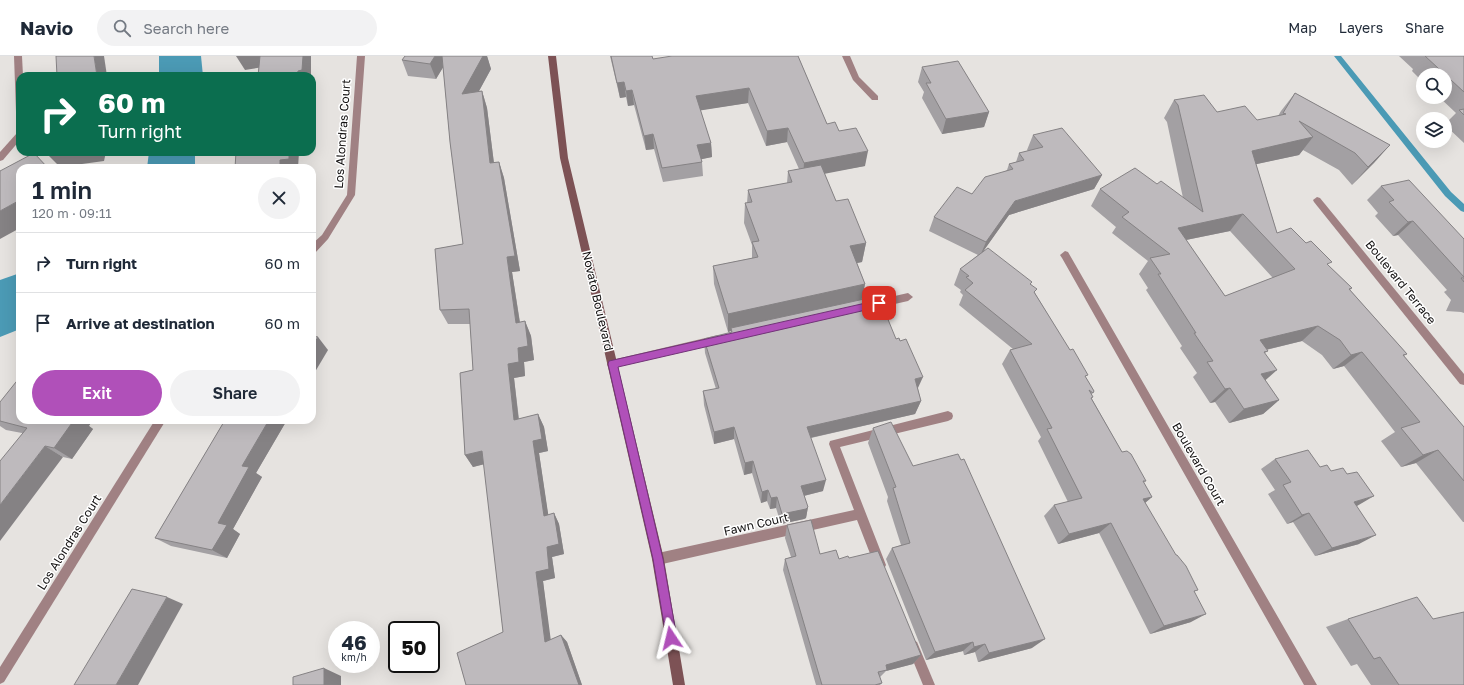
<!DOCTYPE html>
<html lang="en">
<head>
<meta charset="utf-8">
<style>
  body { margin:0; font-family:"Golos Text",sans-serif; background:#f2f2f3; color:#1f2937; height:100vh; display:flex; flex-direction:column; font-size:15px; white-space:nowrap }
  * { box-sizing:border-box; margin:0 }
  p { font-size:13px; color:#747a83 }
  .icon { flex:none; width:22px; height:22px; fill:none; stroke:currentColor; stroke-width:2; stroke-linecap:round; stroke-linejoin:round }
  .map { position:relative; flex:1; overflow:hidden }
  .sheet { position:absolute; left:16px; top:108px; width:300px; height:260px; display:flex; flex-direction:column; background:#fff; border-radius:12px; box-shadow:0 4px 16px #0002 }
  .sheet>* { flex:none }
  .guide { position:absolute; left:16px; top:16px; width:300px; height:84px; border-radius:12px; box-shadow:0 4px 16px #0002; background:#0b6e4f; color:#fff; overflow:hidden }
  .fabs { position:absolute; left:1416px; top:12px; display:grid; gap:8px }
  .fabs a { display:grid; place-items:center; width:36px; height:36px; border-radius:50%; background:#fff; box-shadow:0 4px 16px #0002; font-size:20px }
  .speed { position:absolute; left:328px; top:565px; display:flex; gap:8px; font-size:20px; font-weight:700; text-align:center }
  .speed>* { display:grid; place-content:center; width:52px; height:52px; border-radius:50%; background:#fff; box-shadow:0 4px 16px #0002; line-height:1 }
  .speed small { font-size:10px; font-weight:400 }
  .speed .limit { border:2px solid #111; border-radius:6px; background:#fff; color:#111 }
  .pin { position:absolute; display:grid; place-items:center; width:34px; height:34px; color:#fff; margin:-17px; border-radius:8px; box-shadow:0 2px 6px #0006 }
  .me { position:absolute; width:44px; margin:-22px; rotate:350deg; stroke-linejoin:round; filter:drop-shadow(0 0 3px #0008) }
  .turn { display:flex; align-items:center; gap:14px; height:84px; padding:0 16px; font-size:18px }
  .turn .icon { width:52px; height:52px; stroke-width:2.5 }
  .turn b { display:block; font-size:28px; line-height:34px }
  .round { display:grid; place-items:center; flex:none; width:42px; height:42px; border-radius:21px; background:#f2f2f3 }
  .headline { display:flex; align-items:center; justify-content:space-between; height:68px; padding:0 16px }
  h1 { font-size:24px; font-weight:600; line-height:30px }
  .primary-button { display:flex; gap:8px; margin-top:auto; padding:8px 16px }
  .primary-button a { flex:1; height:46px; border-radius:24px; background:#b050b9; color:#fff; font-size:16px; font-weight:600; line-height:46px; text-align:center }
  .primary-button a+a { background:#f2f2f3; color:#1f2937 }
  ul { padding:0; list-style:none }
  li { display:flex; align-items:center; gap:12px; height:60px; padding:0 16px; border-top:1px solid #e0e1e3 }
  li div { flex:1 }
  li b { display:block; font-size:15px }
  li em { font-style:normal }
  header { display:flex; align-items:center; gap:24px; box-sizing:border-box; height:56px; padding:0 20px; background:#fff; border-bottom:1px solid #e0e1e3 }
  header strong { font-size:19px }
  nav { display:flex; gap:22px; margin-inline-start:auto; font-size:14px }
  .search { width:280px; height:36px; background:#f2f2f3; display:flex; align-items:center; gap:10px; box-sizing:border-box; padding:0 14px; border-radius:22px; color:#747a83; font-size:15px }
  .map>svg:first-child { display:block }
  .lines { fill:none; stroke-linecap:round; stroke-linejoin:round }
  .stream { fill:#4b9ab5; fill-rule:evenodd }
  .river { fill:#4b9ab5; fill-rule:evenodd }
  .lane { fill:#a08183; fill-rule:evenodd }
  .street { fill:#a08183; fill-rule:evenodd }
  .secondary { fill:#7d5255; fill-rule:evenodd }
  .wall { fill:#a3a0a3; fill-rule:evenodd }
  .shaded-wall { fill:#858284 }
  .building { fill:#bebabd; stroke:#858284; fill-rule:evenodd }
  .route { fill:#b050b9; stroke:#723478 }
  .labels { text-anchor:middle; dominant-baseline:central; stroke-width:3; stroke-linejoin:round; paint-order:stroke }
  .street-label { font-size:12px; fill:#121010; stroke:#fff }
</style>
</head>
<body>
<header>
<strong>Navio</strong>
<div class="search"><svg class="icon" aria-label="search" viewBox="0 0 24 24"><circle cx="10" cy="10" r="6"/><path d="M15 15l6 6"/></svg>Search here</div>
<nav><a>Map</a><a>Layers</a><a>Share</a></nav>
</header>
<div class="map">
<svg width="1464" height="629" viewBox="0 0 1464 629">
  <rect width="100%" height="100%" fill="#e6e3e0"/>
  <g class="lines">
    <!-- stream -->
    <path class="stream" d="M1334 0H1341L1451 136 1464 148V156L1461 155 1445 140Z"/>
    <!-- river -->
    <g class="river">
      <path d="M159 0H201L203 20H159Z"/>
      <path d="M149 96H195V112H147Z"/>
      <path d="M20 217V273L0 281V224Z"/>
    </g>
    <!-- lane -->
    <g class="lane">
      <path d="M908 237 913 241 908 245 868 254 863 250 868 246Z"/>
      <path d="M718 279 721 280 723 283 721 286 718 287 612 312 608 311 607 308 608 305 612 304Z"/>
    </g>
    <!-- street -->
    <g class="street">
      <path d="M14 0H22L23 20H20V59L16 56Z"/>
      <path d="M357 0H365L355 139 328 183 315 197 312 198V188L322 179 347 139Z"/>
      <path d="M842 0H850L859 21 878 40V44H872L853 24Z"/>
      <path d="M20 76V84L3 104 0 105V96L17 77Z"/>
      <path d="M1317 141 1320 142 1464 318V329L1460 328 1314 146 1313 144Z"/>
      <path d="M1065 195 1068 196 1317 629H1304L1062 202 1060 199Z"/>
      <path d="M948 355 952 357 953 360 952 363 948 365 840 391 886 509 884 513 880 515 876 513 857 464 658 509 654 507 652 503 654 499 658 497 854 454 829 388 830 385Z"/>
      <path d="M155 364H166L4 626 0 628V611Z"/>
      <path d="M913 584 917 586 935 629H923L907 590 909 586Z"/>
    </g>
    <!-- secondary -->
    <path class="secondary" d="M548 0H556L568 102 664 503 685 629H673L652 503 560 102Z"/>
  </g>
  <!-- wall -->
  <g class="wall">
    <path d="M405 0H487L491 13 479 35H482L487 52 494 107 499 106 504 122 520 215 512 216 520 266 525 265 531 280 534 304 524 306 525 320 514 322 519 363 538 358 544 371 548 395 539 397 548 459 554 457 559 468 564 498 552 501 555 522 543 525 550 584 561 579 567 586 582 629H466L457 597 503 576 484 408 473 411 465 399 460 317 473 314 470 268H448L440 254 435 193 463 188 450 86 443 11 436 23 408 20 402 4Z"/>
    <path d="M610 0H652L653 3 798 0 827 68 839 75 865 110 824 117 836 145 866 187 862 206 857 207 865 228 862 243 871 246 918 333 921 345 915 358 811 382 823 435 804 440 808 451 806 462 804 463 781 468 776 452 770 453 767 445 761 447 752 417 744 419 734 383 714 388 704 349 703 335 716 333 705 297 704 283 731 277V275L728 276 714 228 713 210 752 202V189L744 167 745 147H747L748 134 787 127 788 115 799 113 787 86 766 90 748 47 700 54 711 87 712 101 701 103 702 106 703 120 663 126 654 93 646 94 634 49 628 50 626 41 620 42Z"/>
    <path d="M1399 0H1464V87L1445 69V68L1456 57 1439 41H1445V19H1423V26L1412 15 1413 13Z"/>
    <path d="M922 11 989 56 984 71 942 78 922 42 924 36 918 26Z"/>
    <path d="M1295 37 1390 89 1352 129 1339 114 1303 94 1299 99 1256 108 1277 177 1328 209 1352 232 1350 234 1407 298 1404 300 1464 371V466H1463L1416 407 1401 411 1381 385 1395 376 1344 310 1333 313 1322 299 1302 285 1266 294 1268 295 1265 297V324L1279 344 1263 358 1229 367 1215 346 1210 347 1193 321 1197 317 1180 292 1182 290 1146 234 1148 232 1139 218 1148 205 1112 177 1116 171 1091 150 1100 133 1157 128 1183 142 1167 66 1164 62 1174 44 1217 56 1257 64 1278 60 1281 55ZM1230 175 1273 222 1225 240 1186 184Z"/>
    <path d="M1033 79 1102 119 1094 133 1009 159 983 195 1031 228 1035 237 1094 335 1092 338V343L1122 396 1146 425 1143 427 1152 441 1145 447 1195 536 1191 566 1150 578 1099 477 1058 488 1044 460 1054 449 1068 446 1038 385 1041 381 1002 308 1010 294 1013 293 959 249 963 239 960 236 961 234 954 229 960 213 978 199 929 175 934 161 972 138 1007 114 1009 108 1016 106 1019 97 1028 95 1027 94Z"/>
    <path d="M1381 130 1464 183V257L1461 256 1446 255 1451 244 1444 236 1447 234 1398 179 1393 180 1375 160 1378 157 1367 144Z"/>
    <path d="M0 346 89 370 93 373 72 403 63 401 22 377 6 374 0 370Z"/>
    <path d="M225 364H287L256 417 262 421 233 473 240 478 227 502 171 490 155 482Z"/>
    <path d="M873 372 913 410 1032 592 978 606 975 596 964 599 963 595 926 604 886 503 892 492 901 489 887 445 888 441 868 387Z"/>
    <path d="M1275 403 1320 411 1356 450 1359 488 1315 500 1293 466 1287 468 1268 438 1275 434 1261 413Z"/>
    <path d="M787 469 820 498 839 503 921 599 913 608 886 615 880 621 882 627 880 629H816L783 514 785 503 791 501 785 482Z"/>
    <path d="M1348 563H1433L1464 629H1371L1357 608 1351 610 1326 571Z"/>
  </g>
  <!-- shaded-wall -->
  <g class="shaded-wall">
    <path d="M94 0H104L107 20H97Z"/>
    <path d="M236 0H264L269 10 245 14Z"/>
    <path d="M303 0H311V20H293L298 15Z"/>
    <path d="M435 0H450L436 23 430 8Z"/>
    <path d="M483 0H487L491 13 468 55 462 38Z"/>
    <path d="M624 26 626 41 620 42 617 27Z"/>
    <path d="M749 32 748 47 697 55 696 40Z"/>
    <path d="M632 34 634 49 628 50 626 35Z"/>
    <path d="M482 35 487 52 496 124 490 107Z"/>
    <path d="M989 56 984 71 942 78 946 63Z"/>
    <path d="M788 72 787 86 766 90 767 75Z"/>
    <path d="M653 78 654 93 646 94 644 80Z"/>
    <path d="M1313 81 1299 99 1239 112 1252 95Z"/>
    <path d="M711 87 712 101 698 104 697 89Z"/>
    <path d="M1390 89 1374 107 1352 129 1368 111Z"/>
    <path d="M868 95 865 110 803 122 804 107Z"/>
    <path d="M51 96H106L104 105 60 111 46 97Z"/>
    <path d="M289 96H299L298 112H280V104Z"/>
    <path d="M499 106 504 122 520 215 512 216 522 281 516 267 507 201Z"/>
    <path d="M1102 119 1094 133 1009 159 980 200 986 186 1015 145Z"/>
    <path d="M20 144V172L0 183V155Z"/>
    <path d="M1243 158 1230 175 1166 188 1178 172Z"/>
    <path d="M1413 165 1398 179 1393 180 1408 166Z"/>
    <path d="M866 187 862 206 846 209 850 190Z"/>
    <path d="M865 228 861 246 731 272V275L728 276V258Z"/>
    <path d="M525 265 531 280 534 304 524 306 525 320 514 322 520 376 514 364 508 308 518 292Z"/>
    <path d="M1318 270 1302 285 1244 299 1260 284Z"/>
    <path d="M318 281 328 294 312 321V291Z"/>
    <path d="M1362 296 1344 310 1333 313 1351 299Z"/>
    <path d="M1277 314 1261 328V318Z"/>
    <path d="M923 321 917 334 915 323Z"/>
    <path d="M1230 332 1215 346 1210 347 1225 333Z"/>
    <path d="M1279 344 1263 358 1229 367 1244 353Z"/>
    <path d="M921 345 915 358 805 383 807 371Z"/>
    <path d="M538 358 544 371 548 395 539 397 550 470 544 460 533 385Z"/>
    <path d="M74 364H93L89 370 93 373 72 403 54 392Z"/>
    <path d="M269 364H287L256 417 262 421 233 473 240 478 227 502 212 494 218 467 242 410Z"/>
    <path d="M734 371V383L714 388V376Z"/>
    <path d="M45 390 63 401 0 485V449Z"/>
    <path d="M1438 394 1416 407 1401 411 1423 399Z"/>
    <path d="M482 395 489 407 473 411 465 399Z"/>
    <path d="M753 405 752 417 744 419 745 407Z"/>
    <path d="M826 424 823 435 799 441 801 430Z"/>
    <path d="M768 434 767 445 761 447 762 436Z"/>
    <path d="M1374 440 1357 450 1337 455 1354 446Z"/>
    <path d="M777 441 776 452 770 453 771 442Z"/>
    <path d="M1152 441 1139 452 1143 443Z"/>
    <path d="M808 451 806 462 804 463 781 468 782 458Z"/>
    <path d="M554 457 559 468 564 498 552 501 555 522 543 525 552 593 545 586 536 516 547 491Z"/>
    <path d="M1309 457 1293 466 1287 468 1302 459Z"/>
    <path d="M1111 467 1099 477 1058 488 1069 478Z"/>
    <path d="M1376 479 1359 488 1315 500 1332 492Z"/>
    <path d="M167 541 183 548 138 629H116Z"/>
    <path d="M1206 558 1191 566 1150 578 1164 570Z"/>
    <path d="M561 579 567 586 582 629H579Z"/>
    <path d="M1045 583 1032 592 978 606 989 597Z"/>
    <path d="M973 586 963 595 926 604 935 596Z"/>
    <path d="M985 588 975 596 964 599 974 591Z"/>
    <path d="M921 599 913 608 886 615 887 614 886 609Z"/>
    <path d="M324 612 341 620V629H324Z"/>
  </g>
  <!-- building -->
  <g class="building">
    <path d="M56 0H94L97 20H57Z"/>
    <path d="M260 0H303L302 14 298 15 297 19 293 20H258Z"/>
    <path d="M405 0H435L430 8 402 4Z"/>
    <path d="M442 0H483L462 38 482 35 490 107 499 106 515 200 507 201 516 267 525 265 528 290 518 292 519 306 508 308 514 364 538 358 542 383 533 385 544 460 554 457 559 488 547 491 549 513 536 516 545 586 561 579 579 629H466L457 597 503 576 482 395 465 399 460 317 473 314 469 253 440 254 435 193 463 188 450 86Z"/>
    <path d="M611 0H652L653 3 672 0H798L827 68 835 66 839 75 856 72 868 95 804 107 788 72 767 75 749 32 696 40 711 87 697 89 702 106 662 112 653 78 644 80 632 34 626 35 624 26 617 27Z"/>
    <path d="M1425 0H1464V36Z"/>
    <path d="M958 5 989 56 946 63 926 27H931L922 11Z"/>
    <path d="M1295 37 1390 89 1368 111 1355 97 1299 65 1313 81 1252 95 1277 177 1291 172 1306 187 1311 185 1332 206 1327 208 1352 232 1349 233 1407 298 1403 299 1464 371V425L1438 394 1423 399 1401 372 1420 366 1362 296 1351 299 1340 284 1318 270 1260 284 1268 295 1264 296 1277 314 1261 318 1279 344 1244 353 1230 332 1225 333 1207 306 1213 305 1194 277H1196L1158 218H1161L1150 202 1170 198 1122 161 1129 156 1100 133 1135 112 1157 128 1161 125 1203 156 1178 49 1174 44 1204 39 1217 56 1245 50 1257 64 1286 58 1283 57ZM1243 158 1295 213 1225 240 1178 172Z"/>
    <path d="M1464 53V59L1459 54Z"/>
    <path d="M1062 72 1102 119 1015 145 986 186 934 161 957 131 972 138 985 121 1013 113 1009 108 1024 104 1019 97 1043 91 1033 79Z"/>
    <path d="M236 96H289V103L280 104V112H235Z"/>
    <path d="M34 97 48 112H20V144L0 155V115Z"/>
    <path d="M821 109 836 145 848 143 866 187 850 190 865 228 728 258 713 210 758 201 752 186 759 185 745 147 752 146 748 134 792 126 788 115Z"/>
    <path d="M1409 124 1464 183V221L1413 165 1408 166 1389 146 1394 144 1381 130Z"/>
    <path d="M988 192 1032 226 1030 228 1037 233 1034 236 1070 294 1073 293 1088 319 1085 320 1094 335 1093 337 1089 334 1093 341 1091 342 1122 396 1127 395 1131 398 1146 425H1143L1152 441 1143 443 1176 499H1177L1186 510 1198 534 1194 535 1206 558 1164 570 1111 467 1069 478 1054 449 1082 442 1047 373 1052 372 1010 294 1032 288 965 234 973 227 966 221 969 220 960 213Z"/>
    <path d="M1461 222H1464V226Z"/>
    <path d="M869 242 871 246 880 244 896 283 899 282 900 285 906 283 923 321 915 323 921 345 807 371 826 424 801 430 808 451 806 453 782 458 777 441 771 442 768 434 762 436 753 405 745 407 734 371 714 376 703 335 719 332 704 283 732 276 731 272Z"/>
    <path d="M312 280 318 281 312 291Z"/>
    <path d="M20 321V364H74L54 392 45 390 0 449V405L27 372 0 365V346Z"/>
    <path d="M225 364H269L242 410 249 411 218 467 227 469 212 494 155 482Z"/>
    <path d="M891 366 913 410 958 398 961 404 964 403 1045 583 989 597 985 588 974 591 973 586 935 596 892 492 910 487 893 432 896 431 873 372Z"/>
    <path d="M1308 394 1320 411 1327 409 1331 415 1343 412 1347 418 1357 416 1374 440 1354 446 1376 479 1332 492 1309 457 1302 459 1283 429 1291 426 1275 403Z"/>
    <path d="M811 464 820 498 836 494 839 503 848 500 849 502 878 495 921 599 886 609 887 614 878 616 882 627 875 629H822L785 503 796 500 787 469Z"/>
    <path d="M132 533 167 541 116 629H74Z"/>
    <path d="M1417 541 1433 563 1464 556V629H1399L1380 601 1374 603 1348 563Z"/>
    <path d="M324 612V629H293V621Z"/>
  </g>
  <!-- route -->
  <path class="route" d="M879 244 884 247 879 251 618 311 663 503 677 582 675 586 671 587 667 586 653 503 608 308 609 305Z"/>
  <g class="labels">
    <!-- street labels -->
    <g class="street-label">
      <text transform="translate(342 78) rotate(-86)">Los Alondras Court</text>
      <text transform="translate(1401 226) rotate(51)">Boulevard Terrace</text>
      <text transform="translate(598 245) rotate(77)">Novato Boulevard</text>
      <text transform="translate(1199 408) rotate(60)">Boulevard Court</text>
      <text transform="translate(756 468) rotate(-13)">Fawn Court</text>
      <text transform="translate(69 486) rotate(-58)">Los Alondras Court</text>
    </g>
  </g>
</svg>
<div class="fabs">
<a><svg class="icon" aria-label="search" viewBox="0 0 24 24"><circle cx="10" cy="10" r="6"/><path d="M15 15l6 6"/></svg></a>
<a><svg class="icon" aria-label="layers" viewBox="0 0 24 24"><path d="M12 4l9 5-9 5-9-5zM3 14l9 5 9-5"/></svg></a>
</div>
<div class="speed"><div>46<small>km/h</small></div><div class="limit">50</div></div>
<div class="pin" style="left:879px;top:247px;background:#d93025"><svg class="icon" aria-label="arrive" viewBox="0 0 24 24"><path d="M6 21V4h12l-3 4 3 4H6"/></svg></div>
<svg class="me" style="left:671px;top:582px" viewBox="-20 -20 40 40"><path d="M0-17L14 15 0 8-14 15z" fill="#b050b9" stroke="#fff" stroke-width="4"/></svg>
<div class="guide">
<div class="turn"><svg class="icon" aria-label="right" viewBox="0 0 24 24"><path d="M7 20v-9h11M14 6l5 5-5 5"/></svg><div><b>60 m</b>Turn right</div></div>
</div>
<section class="sheet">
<div class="headline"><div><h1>1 min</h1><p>120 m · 09:11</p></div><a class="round"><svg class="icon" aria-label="close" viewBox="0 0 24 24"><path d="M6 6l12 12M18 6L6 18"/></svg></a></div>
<ul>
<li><svg class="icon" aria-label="right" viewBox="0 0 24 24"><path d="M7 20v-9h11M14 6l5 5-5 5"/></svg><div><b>Turn right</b></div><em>60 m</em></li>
<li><svg class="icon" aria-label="arrive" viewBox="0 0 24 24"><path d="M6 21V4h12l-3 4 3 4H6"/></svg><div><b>Arrive at destination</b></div><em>60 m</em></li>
</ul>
<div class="primary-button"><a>Exit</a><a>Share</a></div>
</section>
</div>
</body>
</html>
